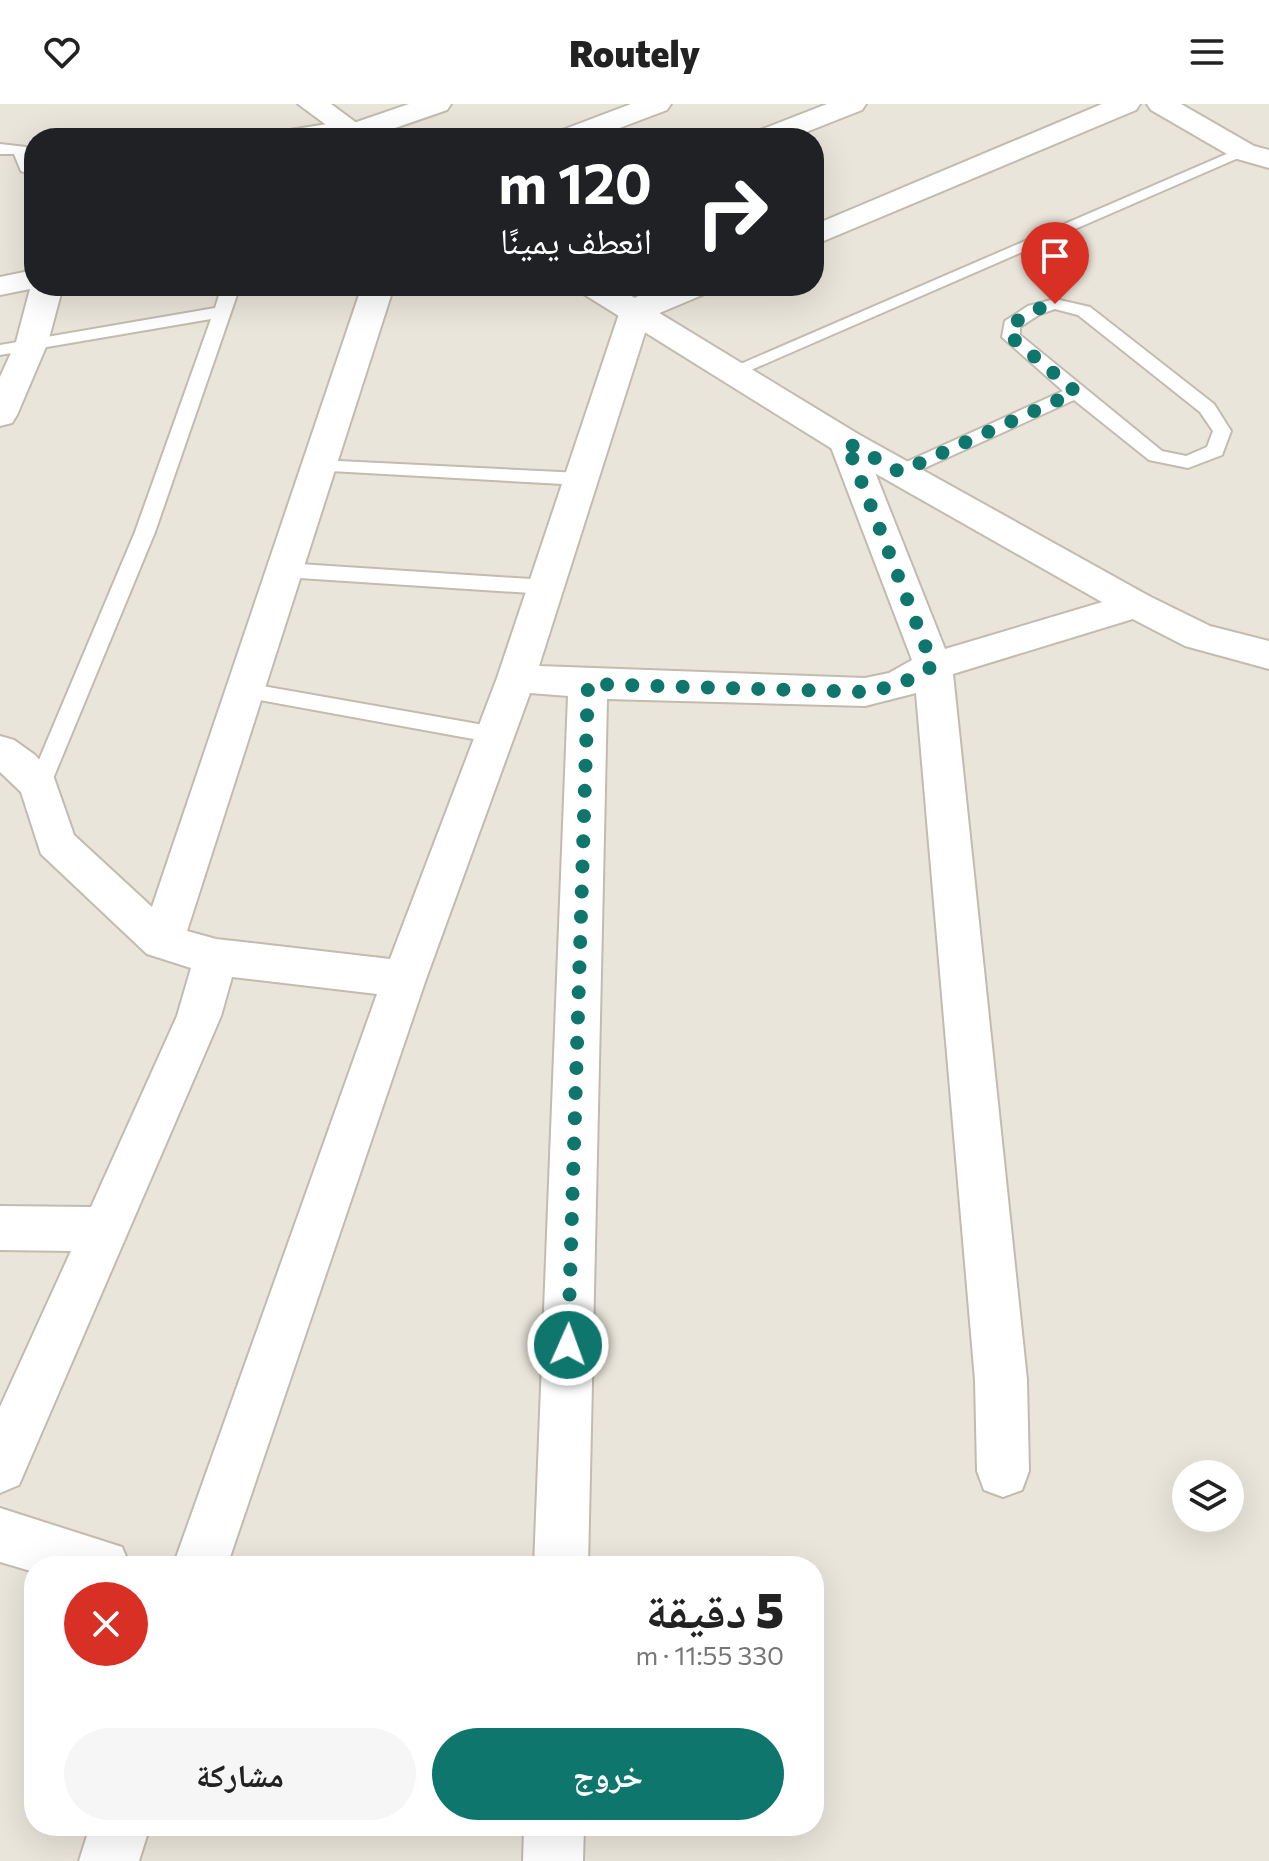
<!DOCTYPE html>
<html lang="ar">
<head>
<meta charset="utf-8">
<style>
  body { margin:0; font-family:Commissioner,"Noto Naskh Arabic",sans-serif; background:#f6f6f6; color:#222; direction:rtl; height:100vh; display:flex; flex-direction:column; font-size:30px; white-space:nowrap }
  * { box-sizing:border-box; margin:0 }
  p { font-size:26px; color:#767676 }
  .icon { flex:none; width:44px; height:44px; fill:none; stroke:currentColor; stroke-width:2; stroke-linecap:round; stroke-linejoin:round }
  .map { position:relative; flex:1; overflow:hidden; direction:ltr }
  .sheet { position:absolute; left:24px; top:1452px; width:800px; height:280px; display:flex; flex-direction:column; background:#fff; border-radius:32px; box-shadow:0 8px 32px #0002; direction:rtl }
  .sheet>* { flex:none }
  .top-card { position:absolute; left:24px; top:24px; width:800px; height:168px; border-radius:32px; box-shadow:0 8px 32px #0002; direction:rtl; background:#202124; color:#fff; overflow:hidden }
  .buttons { position:absolute; left:1172px; top:1356px; display:grid; gap:16px }
  .buttons a { display:grid; place-items:center; width:72px; height:72px; border-radius:50%; background:#fff; box-shadow:0 8px 32px #0002; font-size:40px }
  .pin { position:absolute; display:grid; place-items:center; width:68px; height:68px; color:#fff; margin:-82px -34px; border-radius:50% 50% 50% 0; rotate:-45deg; box-shadow:0 0 8px #0007 }
  .pin .icon { rotate:45deg }
  .me { position:absolute; width:88px; margin:-44px; rotate:2deg; stroke-linejoin:round; filter:drop-shadow(0 0 6px #0008) }
  .turn { display:flex; align-items:center; gap:28px; height:168px; padding:0 40px; font-size:36px }
  .turn .icon { width:104px; height:104px; stroke-width:2.5 }
  .turn b { display:block; font-size:56px; line-height:68px }
  .round { display:grid; place-items:center; flex:none; width:84px; height:84px; border-radius:42px; background:#f6f6f6 }
  .overview { display:flex; align-items:center; justify-content:space-between; height:136px; padding:0 40px }
  h1 { font-size:48px; font-weight:800; line-height:60px }
  .cta { display:flex; gap:16px; margin-top:auto; padding:16px 40px }
  .cta a { flex:1; height:92px; border-radius:48px; background:#0f766e; color:#fff; font-size:32px; font-weight:800; line-height:92px; text-align:center }
  .cta a+a { background:#f6f6f6; color:#222 }
  header { display:flex; justify-content:space-between; align-items:center; height:104px; padding:0 40px; background:#fff; font-size:36px; font-weight:800 }
  .map>svg:first-child { display:block }
  .residential { fill:#eae5da; fill-rule:evenodd }
  .lines { fill:none; stroke-linecap:round; stroke-linejoin:round }
  .service-casing { stroke:#c2bbae; stroke-width:4 }
  .minor-casing { stroke:#c2bbae; stroke-width:4 }
  .tertiary-casing { stroke:#c2bbae; stroke-width:4 }
  .service { fill:#fff; fill-rule:evenodd }
  .minor { fill:#fff; fill-rule:evenodd }
  .tertiary { fill:#fff; fill-rule:evenodd }
  .route { stroke:#0f766e; stroke-width:14; stroke-dasharray:0 25.2 }
</style>
</head>
<body>
<header><svg class="icon" aria-label="menu" viewBox="0 0 24 24"><path d="M4 6h16M4 12h16M4 18h16"/></svg>Routely<svg class="icon" aria-label="heart" viewBox="0 0 24 24"><path d="M12 20l-8-8c-3-5 5-10 8-4 3-6 11-1 8 4z"/></svg></header>
<div class="map">
<svg width="1269" height="1757" viewBox="0 0 1269 1757">
  <rect width="100%" height="100%" fill="#f6f3ec"/>
  <!-- residential -->
  <path class="residential" d="M0 0H1269V1757H0ZM34 34H814V182H34ZM1186 1370H1230V1414H1186ZM34 1462H814V1722H34Z"/>
  <g class="lines">
    <!-- service casing -->
    <g class="service-casing">
      <g id="service">
        <path d="M346 17 354 22 352 25 300 34H263L271 29Z"/>
        <path d="M0 40 26 43 34 61V72L21 67 14 50H0Z"/>
        <path d="M1238 45 1252 48 737 272 731 274 722 268Z"/>
        <path d="M222 182H240L155 428 50 682 39 690 31 688 28 682 135 428 211 215 0 251V241L215 204Z"/>
        <path d="M1055 195 1090 203 1214 300 1231 327 1222 351 1188 364 1149 356 1074 296 907 372H893V364L1063 287 1002 233 1005 217 1028 202ZM1055 205 1078 211 1200 308 1213 327 1207 343 1186 352 1162 347 1020 231V223L1040 210Z"/>
        <path d="M319 356 581 369 591 375 581 381 312 366 310 362Z"/>
        <path d="M284 459 546 476 556 483 546 490 284 473 274 466Z"/>
        <path d="M245 579 495 623 506 631 495 639 238 592 234 587 238 582Z"/>
      </g>
    </g>
    <!-- minor casing -->
    <g class="minor-casing">
      <g id="minor">
        <path d="M409 0H451L447 6 366 34H345L341 28 345 22Z"/>
        <path d="M631 0H671L667 6 593 34H553L557 28Z"/>
        <path d="M827 0H866L862 6 791 34H751L755 28Z"/>
        <path d="M1102 0H1140L1136 6 814 141V121Z"/>
        <path d="M1147 0H1181L1254 42 1269 46V64L1234 54 1151 6Z"/>
        <path d="M34 166V182H63L48 238 17 311 12 319 0 322V273L16 238 30 185 0 191V173Z"/>
        <path d="M362 182H394L187 827 216 835 390 855 497 574 620 207C638 181 684 182 712 182L707 189 650 213 539 562 865 574 889 569 912 556 829 338 834 330 846 327 858 330 863 338 945 545 1136 488 1149 492 1155 501 1149 510 953 570 1027 1276 1029 1367 1022 1386 1003 1393 984 1386 977 1367 975 1276 916 589 865 602 607 595 588 1462H534L568 592 530 589 426 875 227 1462H173L377 890 232 873 221 912 19 1381 0 1389V1303L71 1147 0 1146V1102L91 1103 177 912 191 864 147 850 41 750 21 688 0 668V632L14 636 35 651 53 671 74 731 152 803Z"/>
        <path d="M0 1404 122 1443 130 1462H34V1468L0 1458Z"/>
        <path d="M90 1722H150L139 1757H79Z"/>
        <path d="M524 1722H584L583 1757H523Z"/>
      </g>
    </g>
    <!-- tertiary casing -->
    <g class="tertiary-casing">
      <g id="tertiary">
        <path d="M298 0H331L377 34H344Z"/>
        <path d="M577 182H615L858 330 1149 492 1210 522 1269 537V565L1185 542 1123 510 834 346 582 189Z"/>
      </g>
    </g>
    <!-- service -->
    <use href="#service" class="service"/>
    <!-- minor -->
    <use href="#minor" class="minor"/>
    <!-- tertiary -->
    <use href="#tertiary" class="tertiary"/>
  </g>
  <g class="lines">
    <!-- route -->
    <path class="route" d="M568 1241 588 580 865 588 899 581 933 562 846 338 900 368 1076 288 1011 233V221L1034 206 1055 200"/>
  </g>
</svg>
<div class="buttons">
<a><svg class="icon" aria-label="layers" viewBox="0 0 24 24"><path d="M12 4l9 5-9 5-9-5zM3 14l9 5 9-5"/></svg></a>
</div>
<div class="pin" style="left:1055px;top:200px;background:#d93025"><svg class="icon" aria-label="arrive" viewBox="0 0 24 24"><path d="M6 21V4h12l-3 4 3 4H6"/></svg></div>
<svg class="me" style="left:568px;top:1241px" viewBox="-20 -20 40 40"><circle r="17" fill="#0f766e" stroke="#fff" stroke-width="3"/><path d="M0-11L8 9 0 5-8 9z" fill="#fff"/></svg>
<div class="top-card">
<div class="turn"><svg class="icon" aria-label="right" viewBox="0 0 24 24"><path d="M7 20v-9h11M14 6l5 5-5 5"/></svg><div><b>120 m</b>انعطف يمينًا</div></div>
</div>
<section class="sheet">
<div class="overview"><div><h1>5 دقيقة</h1><p>330 m · 11:55</p></div><a class="round" style="background:#d93025;color:#fff"><svg class="icon" aria-label="close" viewBox="0 0 24 24"><path d="M6 6l12 12M18 6L6 18"/></svg></a></div>
<div class="cta"><a>خروج</a><a>مشاركة</a></div>
</section>
</div>
</body>
</html>
